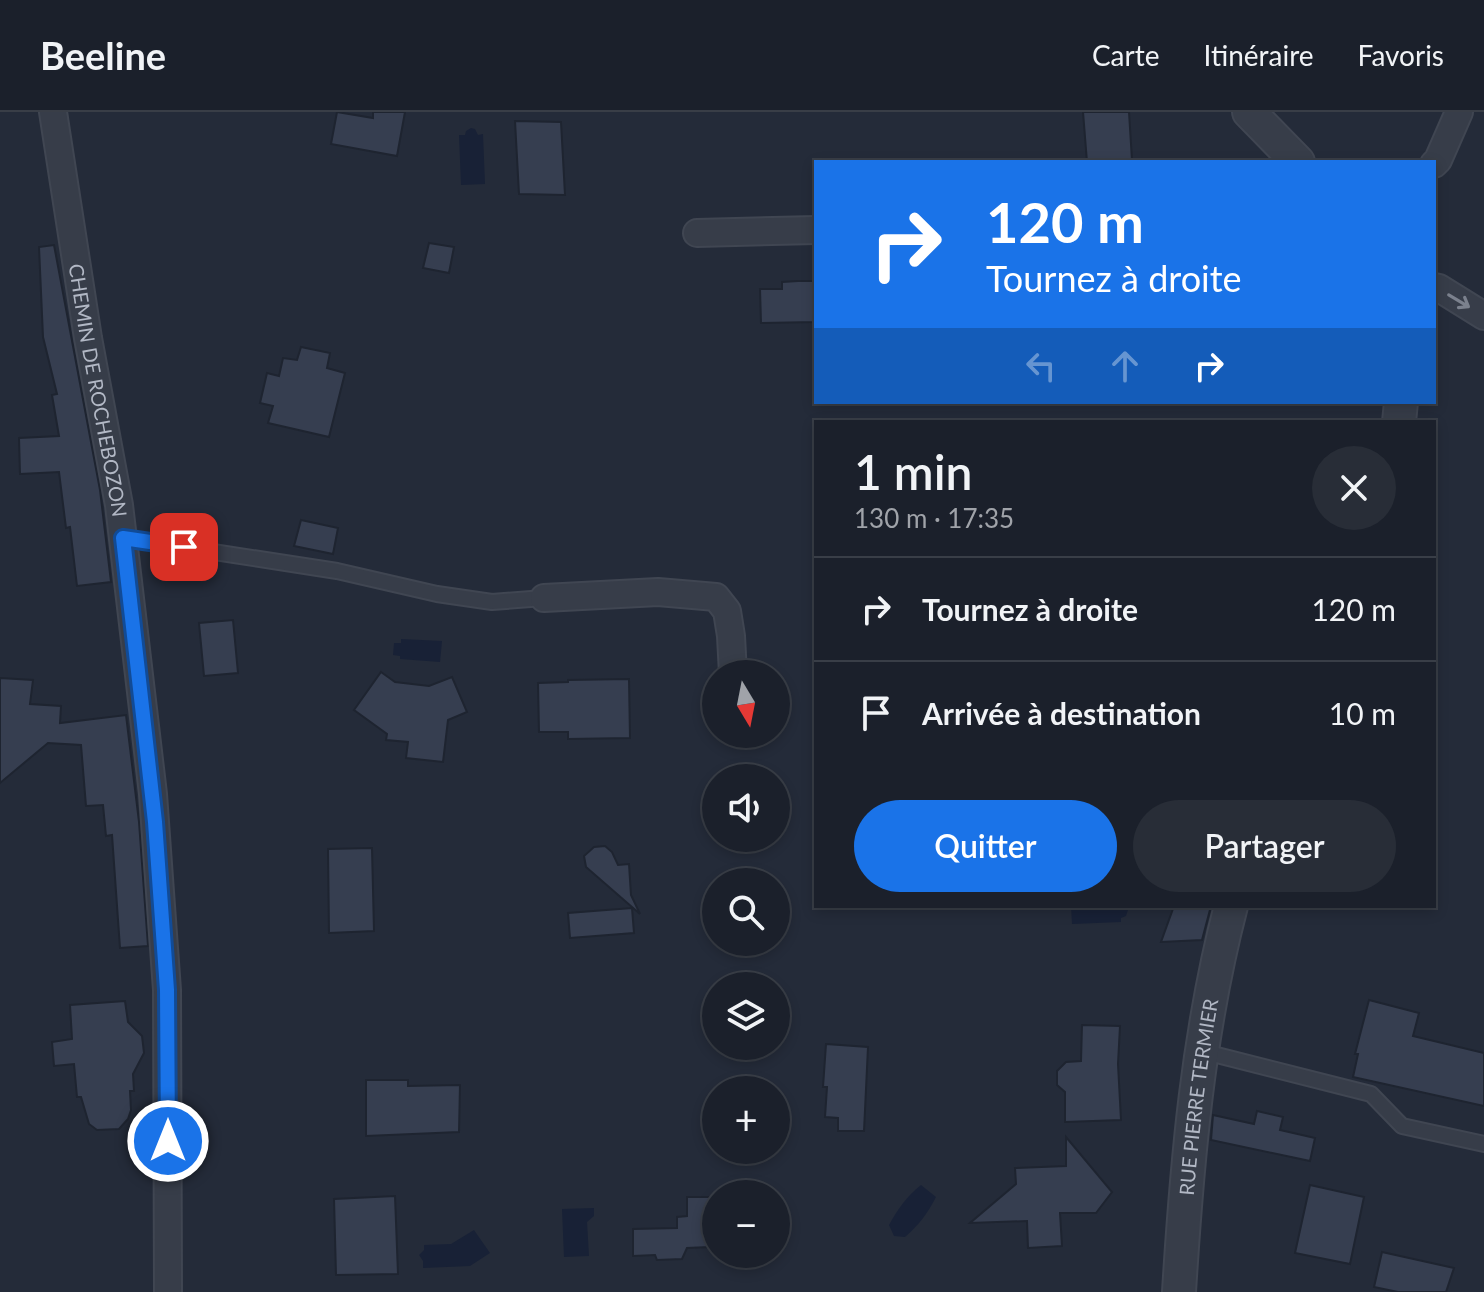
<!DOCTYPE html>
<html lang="fr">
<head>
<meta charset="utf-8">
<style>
  body { margin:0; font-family:Lato,sans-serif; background:#282d37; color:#f1f3f6; height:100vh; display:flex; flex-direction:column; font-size:30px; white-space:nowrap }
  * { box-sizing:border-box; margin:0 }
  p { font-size:26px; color:#a0a3a9 }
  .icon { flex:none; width:44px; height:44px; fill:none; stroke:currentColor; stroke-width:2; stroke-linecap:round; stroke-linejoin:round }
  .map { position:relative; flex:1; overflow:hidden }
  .details { position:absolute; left:814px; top:308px; width:622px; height:488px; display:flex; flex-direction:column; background:#1b202b; border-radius:0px; box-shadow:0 4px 12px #0003,0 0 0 2px #393e47 }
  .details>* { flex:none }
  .banner { position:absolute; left:814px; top:48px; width:622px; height:244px; border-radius:0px; box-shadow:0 4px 12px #0003,0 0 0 2px #393e47; background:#1a73e8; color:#fff; overflow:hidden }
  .needle { width:52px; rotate:170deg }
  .buttons { position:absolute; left:702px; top:548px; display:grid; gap:16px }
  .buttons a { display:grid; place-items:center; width:88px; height:88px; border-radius:50%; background:#1b202b; box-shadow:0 4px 12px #0003,0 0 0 2px #393e47; font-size:40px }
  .pin { position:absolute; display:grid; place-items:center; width:68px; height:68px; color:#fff; margin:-34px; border-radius:16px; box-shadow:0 4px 12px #0006 }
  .me { position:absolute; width:88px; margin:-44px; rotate:0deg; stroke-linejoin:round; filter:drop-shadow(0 0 6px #0008) }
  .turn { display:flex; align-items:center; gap:28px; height:168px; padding:0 40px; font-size:36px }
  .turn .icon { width:104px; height:104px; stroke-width:2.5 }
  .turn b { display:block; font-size:56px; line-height:68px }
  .lanes { display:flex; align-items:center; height:76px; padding:0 40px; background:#0003; justify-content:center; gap:40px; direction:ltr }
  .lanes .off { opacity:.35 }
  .round { display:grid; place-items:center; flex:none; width:84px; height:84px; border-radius:42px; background:#282d37 }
  .headline { display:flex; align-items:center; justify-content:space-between; height:136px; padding:0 40px }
  h1 { font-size:48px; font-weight:600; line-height:60px }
  .action { display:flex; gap:16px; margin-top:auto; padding:16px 40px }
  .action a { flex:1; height:92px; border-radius:48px; background:#1a73e8; color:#fff; font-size:32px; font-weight:600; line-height:92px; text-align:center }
  .action a+a { background:#282d37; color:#f1f3f6 }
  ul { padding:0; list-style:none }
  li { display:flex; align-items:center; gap:24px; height:104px; padding:0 40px; border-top:2px solid #393e47 }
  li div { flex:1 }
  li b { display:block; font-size:30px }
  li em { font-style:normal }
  header { display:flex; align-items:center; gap:48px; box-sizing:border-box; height:112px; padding:0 40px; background:#1b202b; border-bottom:2px solid #393e47 }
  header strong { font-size:38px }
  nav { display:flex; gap:44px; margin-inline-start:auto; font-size:28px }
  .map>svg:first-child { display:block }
  .water { fill:#182136 }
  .building { fill:#363e50; stroke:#1e2430; stroke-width:2 }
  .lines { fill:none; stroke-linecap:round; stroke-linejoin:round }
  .service-casing { stroke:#404652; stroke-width:18 }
  .minor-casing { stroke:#404652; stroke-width:30 }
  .tertiary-casing { stroke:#404652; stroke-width:36 }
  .service { stroke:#373d49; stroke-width:14 }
  .minor { stroke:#373d49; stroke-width:26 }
  .tertiary { stroke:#373d49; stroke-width:32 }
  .oneway { stroke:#7b818d }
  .route-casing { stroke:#114b97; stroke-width:20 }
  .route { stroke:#1a73e8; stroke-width:14 }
  .labels { text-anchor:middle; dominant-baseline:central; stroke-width:8; stroke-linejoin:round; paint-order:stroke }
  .street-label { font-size:20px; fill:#b2b8c5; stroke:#1c222e }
</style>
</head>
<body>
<header>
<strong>Beeline</strong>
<nav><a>Carte</a><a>Itinéraire</a><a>Favoris</a></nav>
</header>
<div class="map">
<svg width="1484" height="1180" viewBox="0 0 1484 1180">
  <rect width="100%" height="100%" fill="#242b39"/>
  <!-- water -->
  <g class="water">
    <path d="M471 16 475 17 478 23 483 22 485 72 461 73 459 23H465L466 19Z"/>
    <path d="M401 527 442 529 440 550 400 547V544L393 543 394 531H401Z"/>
    <path d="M1071 794H1127L1128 798 1126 804 1121 806V810L1072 812Z"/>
    <path d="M921 1073 936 1085C928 1101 918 1114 905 1125L894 1124 889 1113C897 1098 907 1084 921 1073Z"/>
    <path d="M594 1096V1104L587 1110 589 1144 564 1145 562 1097Z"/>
    <path d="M474 1118 490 1141 470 1154 423 1156V1149L419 1143 424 1138V1133L451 1132Z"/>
  </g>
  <!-- building -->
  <g class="building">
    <path d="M337 0 373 6V0H405L397 44 331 32Z"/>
    <path d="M1083 0H1129L1132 48 1087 50Z"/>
    <path d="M515 9 561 10 565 83 519 82Z"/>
    <path d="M429 131 454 135 449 161 423 156Z"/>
    <path d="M54 133 100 378 111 470 77 474 70 415 66 416 59 360 20 362 19 326 59 324 52 283 57 282 43 225 39 135Z"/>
    <path d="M798 169H816V210L761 211 760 177H782V170Z"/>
    <path d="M301 235 330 241 327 256 345 261 329 325 268 311 273 294 260 291 267 261 279 264 283 246 297 248Z"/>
    <path d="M301 408 338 416 333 442 294 434Z"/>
    <path d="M233 508 238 561 204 564 199 511Z"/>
    <path d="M381 560 395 570 429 574 452 565 467 600 448 608 443 650 406 646 408 630 386 628 387 622 354 598Z"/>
    <path d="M0 566 33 568 30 592 61 594 60 611 126 603 139 710 148 834 120 836 112 723 106 724 103 693 86 694 81 633 48 631 0 671Z"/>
    <path d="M629 567 630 626 568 627V620H539L538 571 568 570V568Z"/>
    <path d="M605 734 612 740 618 753 629 752 631 783 640 802 586 755 584 744 594 735Z"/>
    <path d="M372 736 374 819 329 821 328 737Z"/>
    <path d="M1174 794H1211L1202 828 1161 830Z"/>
    <path d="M632 796 634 821 570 826 568 801Z"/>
    <path d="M1369 888 1419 901 1413 924 1484 941V994L1353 965 1358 942H1355Z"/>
    <path d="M125 889 128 910 142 924 144 941 133 962 134 979H130L131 998 128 1007 119 1017 97 1018 89 1012 81 985H77L74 952 54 954 52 930 72 927 70 893Z"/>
    <path d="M1082 913 1120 914 1118 952 1121 1008 1065 1010V980L1057 973V959L1066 950 1081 949Z"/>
    <path d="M826 932 868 935 864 1019H838V1006L825 1005 827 975H823Z"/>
    <path d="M366 968H408V974L460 973 459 1020 366 1024Z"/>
    <path d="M1257 999 1283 1005 1280 1018 1315 1026 1310 1049 1211 1028 1213 1003 1254 1012Z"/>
    <path d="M1066 1025 1112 1080 1096 1101H1060L1062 1134 1028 1136 1027 1109 970 1111 1016 1072 1015 1056 1066 1054Z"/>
    <path d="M1310 1073 1364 1085 1350 1152 1295 1141Z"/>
    <path d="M395 1084 398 1162 336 1163 334 1087Z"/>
    <path d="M687 1085H716V1125H710V1135L687 1136 682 1147 657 1148 655 1143 633 1144V1117L677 1116V1105L687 1104Z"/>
    <path d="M1382 1140 1454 1156 1446 1180H1398L1374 1175Z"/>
  </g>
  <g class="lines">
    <!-- service casing -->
    <g class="service-casing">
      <g id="service">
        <path d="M123 426 337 459 437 482 492 490 544 486"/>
        <path d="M1201 939 1371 982 1402 1014 1484 1032"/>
      </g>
    </g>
    <!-- minor casing -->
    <g class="minor-casing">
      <g id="minor">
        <path id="s1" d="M53 0 88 226 119 393 153 682 167 878 168 1180"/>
        <path d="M1434 52 1438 48 1459 0"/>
        <path d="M697 121 816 118"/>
        <path d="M1434 175 1439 176 1484 204"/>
        <path d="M544 486 658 480 716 485 727 499 731 524 733 562"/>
      </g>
    </g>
    <!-- tertiary casing -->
    <g class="tertiary-casing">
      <g id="tertiary">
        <path d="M1249 0 1298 50"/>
        <path d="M1399 310 1401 290"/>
        <path id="s2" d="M1179 1180C1187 1050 1198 920 1231 794"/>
      </g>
    </g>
    <!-- service -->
    <use href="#service" class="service"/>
    <!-- minor -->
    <use href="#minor" class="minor"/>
    <!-- tertiary -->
    <use href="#tertiary" class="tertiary"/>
  </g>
  <!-- one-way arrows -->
  <defs><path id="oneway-shaft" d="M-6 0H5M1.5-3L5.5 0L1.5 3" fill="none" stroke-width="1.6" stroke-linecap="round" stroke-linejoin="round" transform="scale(2)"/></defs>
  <use class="oneway" href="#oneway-shaft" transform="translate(1459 189) rotate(31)"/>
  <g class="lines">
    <!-- route casing -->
    <g class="route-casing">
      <path id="route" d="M168 1029 167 878 155 710 123 426 184 435"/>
    </g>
    <!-- route -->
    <use href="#route" class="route"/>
  </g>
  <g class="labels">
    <!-- street labels -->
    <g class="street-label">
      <text stroke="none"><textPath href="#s1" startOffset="282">CHEMIN DE ROCHEBOZON</textPath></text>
      <text stroke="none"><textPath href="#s2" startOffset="196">RUE PIERRE TERMIER</textPath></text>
    </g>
  </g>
</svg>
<div class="buttons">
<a><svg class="needle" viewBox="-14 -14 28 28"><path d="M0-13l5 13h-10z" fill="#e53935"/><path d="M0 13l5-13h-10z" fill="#a0a3a9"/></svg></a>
<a><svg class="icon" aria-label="sound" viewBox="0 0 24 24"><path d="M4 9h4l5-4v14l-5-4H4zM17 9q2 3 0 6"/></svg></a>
<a><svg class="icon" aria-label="search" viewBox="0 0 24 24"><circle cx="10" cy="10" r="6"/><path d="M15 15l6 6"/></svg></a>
<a><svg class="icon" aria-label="layers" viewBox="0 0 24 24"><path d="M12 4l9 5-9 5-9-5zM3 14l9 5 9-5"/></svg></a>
<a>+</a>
<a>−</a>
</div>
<div class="pin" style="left:184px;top:435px;background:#d93025"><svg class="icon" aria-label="arrive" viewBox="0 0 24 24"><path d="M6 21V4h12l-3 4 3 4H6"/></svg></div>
<svg class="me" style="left:168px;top:1029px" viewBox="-20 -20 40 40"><circle r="17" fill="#1a73e8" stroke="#fff" stroke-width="3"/><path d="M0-11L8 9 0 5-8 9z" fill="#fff"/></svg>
<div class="banner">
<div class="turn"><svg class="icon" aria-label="right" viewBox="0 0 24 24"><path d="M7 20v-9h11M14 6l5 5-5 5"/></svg><div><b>120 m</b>Tournez à droite</div></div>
<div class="lanes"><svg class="icon off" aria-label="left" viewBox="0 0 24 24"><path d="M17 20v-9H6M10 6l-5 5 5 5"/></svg><svg class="icon off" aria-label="ahead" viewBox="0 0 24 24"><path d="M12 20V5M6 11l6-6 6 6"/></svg><svg class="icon" aria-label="right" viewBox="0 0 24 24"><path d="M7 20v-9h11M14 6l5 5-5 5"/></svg></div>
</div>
<section class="details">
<div class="headline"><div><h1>1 min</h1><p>130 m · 17:35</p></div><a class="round"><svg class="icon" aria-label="close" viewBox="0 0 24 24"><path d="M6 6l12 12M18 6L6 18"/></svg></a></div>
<ul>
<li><svg class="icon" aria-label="right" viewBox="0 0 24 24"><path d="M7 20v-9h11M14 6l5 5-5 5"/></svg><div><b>Tournez à droite</b></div><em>120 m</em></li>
<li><svg class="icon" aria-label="arrive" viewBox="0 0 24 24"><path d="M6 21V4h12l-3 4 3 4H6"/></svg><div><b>Arrivée à destination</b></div><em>10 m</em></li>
</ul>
<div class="action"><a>Quitter</a><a>Partager</a></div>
</section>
</div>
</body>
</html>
